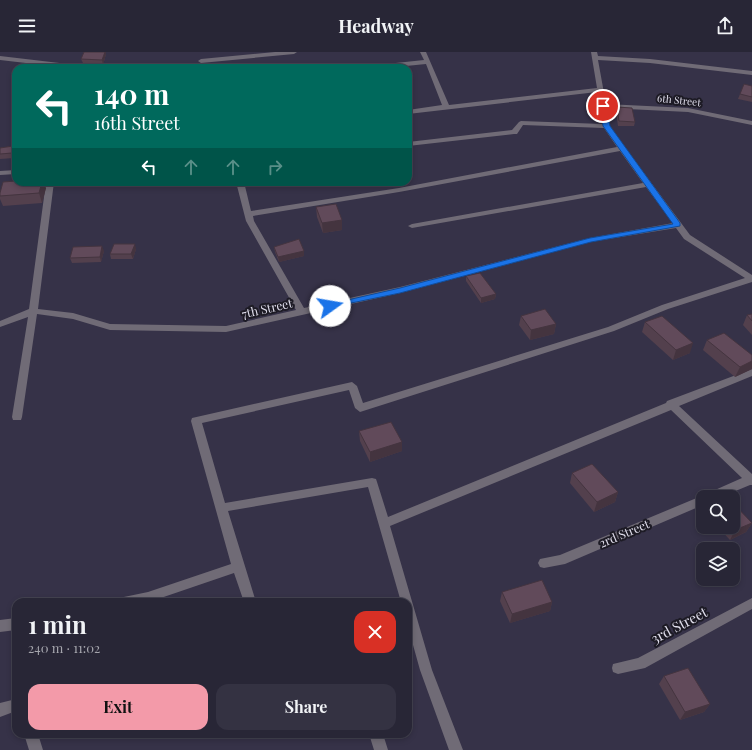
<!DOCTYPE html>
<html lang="en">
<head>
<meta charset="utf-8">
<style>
  body { margin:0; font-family:"Playfair Display",serif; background:#343242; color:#f1f3f6; height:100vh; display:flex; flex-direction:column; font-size:15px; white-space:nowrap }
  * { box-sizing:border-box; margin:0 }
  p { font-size:13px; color:#a5a5ad }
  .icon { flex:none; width:22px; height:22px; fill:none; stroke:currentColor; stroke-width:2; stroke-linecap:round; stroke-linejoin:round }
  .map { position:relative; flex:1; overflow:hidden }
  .side { position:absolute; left:12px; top:546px; width:400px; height:140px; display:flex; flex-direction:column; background:#282636; border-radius:12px; box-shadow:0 2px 6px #0003,0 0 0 1px #444351 }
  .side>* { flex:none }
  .banner { position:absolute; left:12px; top:12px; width:400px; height:122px; border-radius:12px; box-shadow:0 2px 6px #0003,0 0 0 1px #444351; background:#00695c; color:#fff; overflow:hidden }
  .controls { position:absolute; left:696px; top:438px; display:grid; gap:8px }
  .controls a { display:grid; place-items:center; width:44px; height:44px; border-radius:8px; background:#282636; box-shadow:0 2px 6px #0003,0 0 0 1px #444351; font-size:20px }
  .pin { position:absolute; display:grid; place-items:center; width:34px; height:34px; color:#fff; margin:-17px; border:2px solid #fff; border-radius:50%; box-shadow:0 1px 4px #0007 }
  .me { position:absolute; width:44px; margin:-22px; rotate:77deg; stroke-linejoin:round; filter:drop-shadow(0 0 3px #0008) }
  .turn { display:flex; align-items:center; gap:14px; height:84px; padding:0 16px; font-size:18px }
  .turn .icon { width:52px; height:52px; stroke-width:2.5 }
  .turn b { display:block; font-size:28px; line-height:34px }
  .lanes { display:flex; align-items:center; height:38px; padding:0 16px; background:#0003; justify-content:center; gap:20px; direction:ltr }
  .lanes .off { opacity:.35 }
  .round { display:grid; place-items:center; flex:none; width:42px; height:42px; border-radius:12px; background:#343242 }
  .summary { display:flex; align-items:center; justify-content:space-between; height:68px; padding:0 16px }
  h1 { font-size:24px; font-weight:700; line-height:30px }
  .button { display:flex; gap:8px; margin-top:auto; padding:8px 16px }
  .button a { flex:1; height:46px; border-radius:12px; background:#f39aa9; color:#111; font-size:16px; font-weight:700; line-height:46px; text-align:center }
  .button a+a { background:#343242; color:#f1f3f6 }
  header { display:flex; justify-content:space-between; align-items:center; height:52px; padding:0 16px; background:#282636; font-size:18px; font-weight:700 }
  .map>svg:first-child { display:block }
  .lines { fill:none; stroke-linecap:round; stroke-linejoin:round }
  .street { fill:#706b76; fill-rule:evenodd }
  .wall { fill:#53404d }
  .shaded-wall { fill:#44343f }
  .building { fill:#614a5a; stroke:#44343f }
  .route { fill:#1a73e8; stroke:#114b97 }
  .labels { text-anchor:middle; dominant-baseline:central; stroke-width:4; stroke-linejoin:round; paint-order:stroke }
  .far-street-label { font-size:10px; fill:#e1dfed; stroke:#1d1b25 }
  .street-label { font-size:12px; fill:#e1dfed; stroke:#1d1b25 }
  .near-street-label { font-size:14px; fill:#e1dfed; stroke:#1d1b25 }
</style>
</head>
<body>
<header><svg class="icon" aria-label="menu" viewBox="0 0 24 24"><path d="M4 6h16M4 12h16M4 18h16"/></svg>Headway<svg class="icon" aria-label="share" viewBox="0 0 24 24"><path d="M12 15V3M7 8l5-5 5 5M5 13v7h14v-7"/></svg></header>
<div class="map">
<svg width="752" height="698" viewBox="0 0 752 698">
  <rect width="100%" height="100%" fill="#363248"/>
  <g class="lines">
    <!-- street -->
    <g class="street">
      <path d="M275 0H297L294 2 201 11 198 9 201 7Z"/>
      <path d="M420 0H426L449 53 597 36 591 0H597L598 4 650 7 752 19V23L650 11 598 8 606 52 688 56 752 69V73L688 60 607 56 609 74 690 183 752 223V230L668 257 614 279 360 360 355 356 349 338 202 371 225 451 372 426 376 427 377 430 388 465 666 351 667 349 752 317V324L679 354 752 422V433H750L721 445H703V453L565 512 544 516 540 515 538 511 540 507 560 503 699 445 705 444 706 442 742 426 671 358 390 474 432 618 463 698H449L420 618 408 575V550H401L368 435 228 459 256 550H244L234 521 149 550H117L119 546 148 540 231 512 191 369 192 366 352 330 357 334 363 351 608 275 662 253 745 226 684 187 676 176 590 190 400 241 226 280 110 278 73 267 37 262 22 365 21 368H13L12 365 28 265 0 275V269L29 257 46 130H54L38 257 73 261 110 272 226 274 296 258 246 169 236 130H244L251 159 399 136 617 95 604 76 523 73 517 82H514L408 94V90L512 78 519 70 521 69 602 72 597 40 408 62V58L442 53 426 12 386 16H364L367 14 424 8ZM620 99 643 131 412 172 408 174 412 176 646 135 673 171 590 186 400 235 304 256 254 169 253 164 399 140Z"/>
      <path d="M0 4 85 14 88 16H69L0 8Z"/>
      <path d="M16 118V122L0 123V119Z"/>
      <path d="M752 546V557L645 616 618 622 613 620 612 616 613 612 638 606Z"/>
      <path d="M16 566V578L0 580V568Z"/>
      <path d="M16 647V659L0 665V651Z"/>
      <path d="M24 682H38L43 698H29Z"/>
      <path d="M369 682H383L388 698H374Z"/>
    </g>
  </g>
  <!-- wall -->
  <g class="wall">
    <path d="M106 2 103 13 83 11 81 7Z"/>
    <path d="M752 34V50L738 47 740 42Z"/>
    <path d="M617 55 635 70 634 74H618L616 60Z"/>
    <path d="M13 94 15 99 14 106 0 107V96Z"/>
    <path d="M46 136 42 151 3 154 0 147V139V140Z"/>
    <path d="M316 155 342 168V178L323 181 317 165Z"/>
    <path d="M274 195 304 199V204L279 210 275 200Z"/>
    <path d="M136 197 133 207H111L110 202Z"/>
    <path d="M104 199 101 210 72 211 70 206Z"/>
    <path d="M466 224 496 242 495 247 481 251 466 229Z"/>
    <path d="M752 262V283L743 273 747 263Z"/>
    <path d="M521 264 556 272 554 282 530 288 519 273Z"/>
    <path d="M645 270 690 301 673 308 642 280Z"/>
    <path d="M707 288 752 303V317L735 325 703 298Z"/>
    <path d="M359 379 402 399 370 410 360 389Z"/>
    <path d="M572 421 618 440 615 450 594 460 570 431Z"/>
    <path d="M752 471 746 480 730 488 718 475H733Z"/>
    <path d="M502 540 552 550 550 559 510 571 500 549Z"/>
    <path d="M664 624 710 652 704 660 680 668 659 632Z"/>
  </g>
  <!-- shaded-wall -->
  <g class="shaded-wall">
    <path d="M105 0H106V2L103 13 102 8Z"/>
    <path d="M13 94 15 99 14 106 12 101Z"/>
    <path d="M42 130H43L46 136 42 151 39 141Z"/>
    <path d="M342 168V178L323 181 322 171Z"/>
    <path d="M135 192 136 197 133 207 131 202Z"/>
    <path d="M102 194 104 199 101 210 100 205Z"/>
    <path d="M304 199V204L279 210 278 205Z"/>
    <path d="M496 242 495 247 481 251V246Z"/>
    <path d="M556 272 554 282 530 288 531 278Z"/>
    <path d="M693 291 690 301 673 308 676 298Z"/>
    <path d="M752 309V317L735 325 740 315Z"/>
    <path d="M402 390V399L370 410V400Z"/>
    <path d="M618 440 615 450 594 460 597 450Z"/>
    <path d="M752 471 746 480 730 488 735 478Z"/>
    <path d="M552 550 550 559 510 571 512 562Z"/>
    <path d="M710 652 704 660 680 668 685 660Z"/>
  </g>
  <!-- building -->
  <g class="building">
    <path d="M84 0H105L102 8 81 7Z"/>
    <path d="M47 15H61L60 16H46Z"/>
    <path d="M744 32 752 34V45L740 42Z"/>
    <path d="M617 55 632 56 635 70 619 69Z"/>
    <path d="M13 94 12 101 0 102V96Z"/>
    <path d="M16 129V130H42L39 141 0 144V141L3 130Z"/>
    <path d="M336 152 342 168 322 171 316 155Z"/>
    <path d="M299 187 304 199 278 205 274 195Z"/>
    <path d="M114 192H135L131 202H110Z"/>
    <path d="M102 194 100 205 70 206 73 195Z"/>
    <path d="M480 221 496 242 481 246 466 224Z"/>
    <path d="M545 257 556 272 531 278 521 264Z"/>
    <path d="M752 262V269L747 263Z"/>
    <path d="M662 264 693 291 676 298 645 270Z"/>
    <path d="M724 281 752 303V309L740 315 707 288Z"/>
    <path d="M391 370 402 390 370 400 359 379Z"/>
    <path d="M592 412 618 440 597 450 572 421Z"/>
    <path d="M723 440 728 445H711Z"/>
    <path d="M733 451 752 471 735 478 732 475H733Z"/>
    <path d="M542 528 552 550 512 562 502 540Z"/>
    <path d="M688 616 710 652 685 660 664 624Z"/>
  </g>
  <!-- route -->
  <path class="route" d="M603 52 606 54 610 74 680 171V174L591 190 400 241 327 256V252H330L400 236 590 186 673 172 603 74 600 54Z"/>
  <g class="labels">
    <!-- far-street labels -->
    <g class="far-street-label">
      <text transform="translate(679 48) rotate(6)">6th Street</text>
    </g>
    <!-- street labels -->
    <g class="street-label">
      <text transform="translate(267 256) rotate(-13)">7th Street</text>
      <text transform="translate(624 481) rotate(-23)">2rd Street</text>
    </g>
    <!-- near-street labels -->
    <g class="near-street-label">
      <text transform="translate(679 573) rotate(-28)">3rd Street</text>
    </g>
  </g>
</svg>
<div class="controls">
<a><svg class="icon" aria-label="search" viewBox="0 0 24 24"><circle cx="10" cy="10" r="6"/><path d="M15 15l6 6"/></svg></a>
<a><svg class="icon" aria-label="layers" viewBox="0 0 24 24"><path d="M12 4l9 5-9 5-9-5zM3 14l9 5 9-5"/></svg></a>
</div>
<div class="pin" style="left:603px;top:54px;background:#d93025"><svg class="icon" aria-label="arrive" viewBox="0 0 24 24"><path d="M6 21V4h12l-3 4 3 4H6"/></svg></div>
<svg class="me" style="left:330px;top:254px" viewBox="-20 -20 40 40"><circle r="19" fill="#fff"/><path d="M0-13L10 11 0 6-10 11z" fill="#1a73e8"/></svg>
<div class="banner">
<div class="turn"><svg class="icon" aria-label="left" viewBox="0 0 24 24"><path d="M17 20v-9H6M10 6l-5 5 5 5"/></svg><div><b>140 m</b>16th Street</div></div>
<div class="lanes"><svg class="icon" aria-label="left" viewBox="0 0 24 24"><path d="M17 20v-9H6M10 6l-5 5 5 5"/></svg><svg class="icon off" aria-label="ahead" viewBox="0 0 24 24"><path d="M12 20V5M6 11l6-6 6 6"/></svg><svg class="icon off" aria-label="ahead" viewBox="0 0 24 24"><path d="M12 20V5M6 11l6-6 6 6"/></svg><svg class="icon off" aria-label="right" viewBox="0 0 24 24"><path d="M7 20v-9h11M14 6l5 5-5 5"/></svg></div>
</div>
<section class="side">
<div class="summary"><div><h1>1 min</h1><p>240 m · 11:02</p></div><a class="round" style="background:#d93025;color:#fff"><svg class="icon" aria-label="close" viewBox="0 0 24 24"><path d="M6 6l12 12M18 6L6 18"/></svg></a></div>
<div class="button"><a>Exit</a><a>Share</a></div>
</section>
</div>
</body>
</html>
